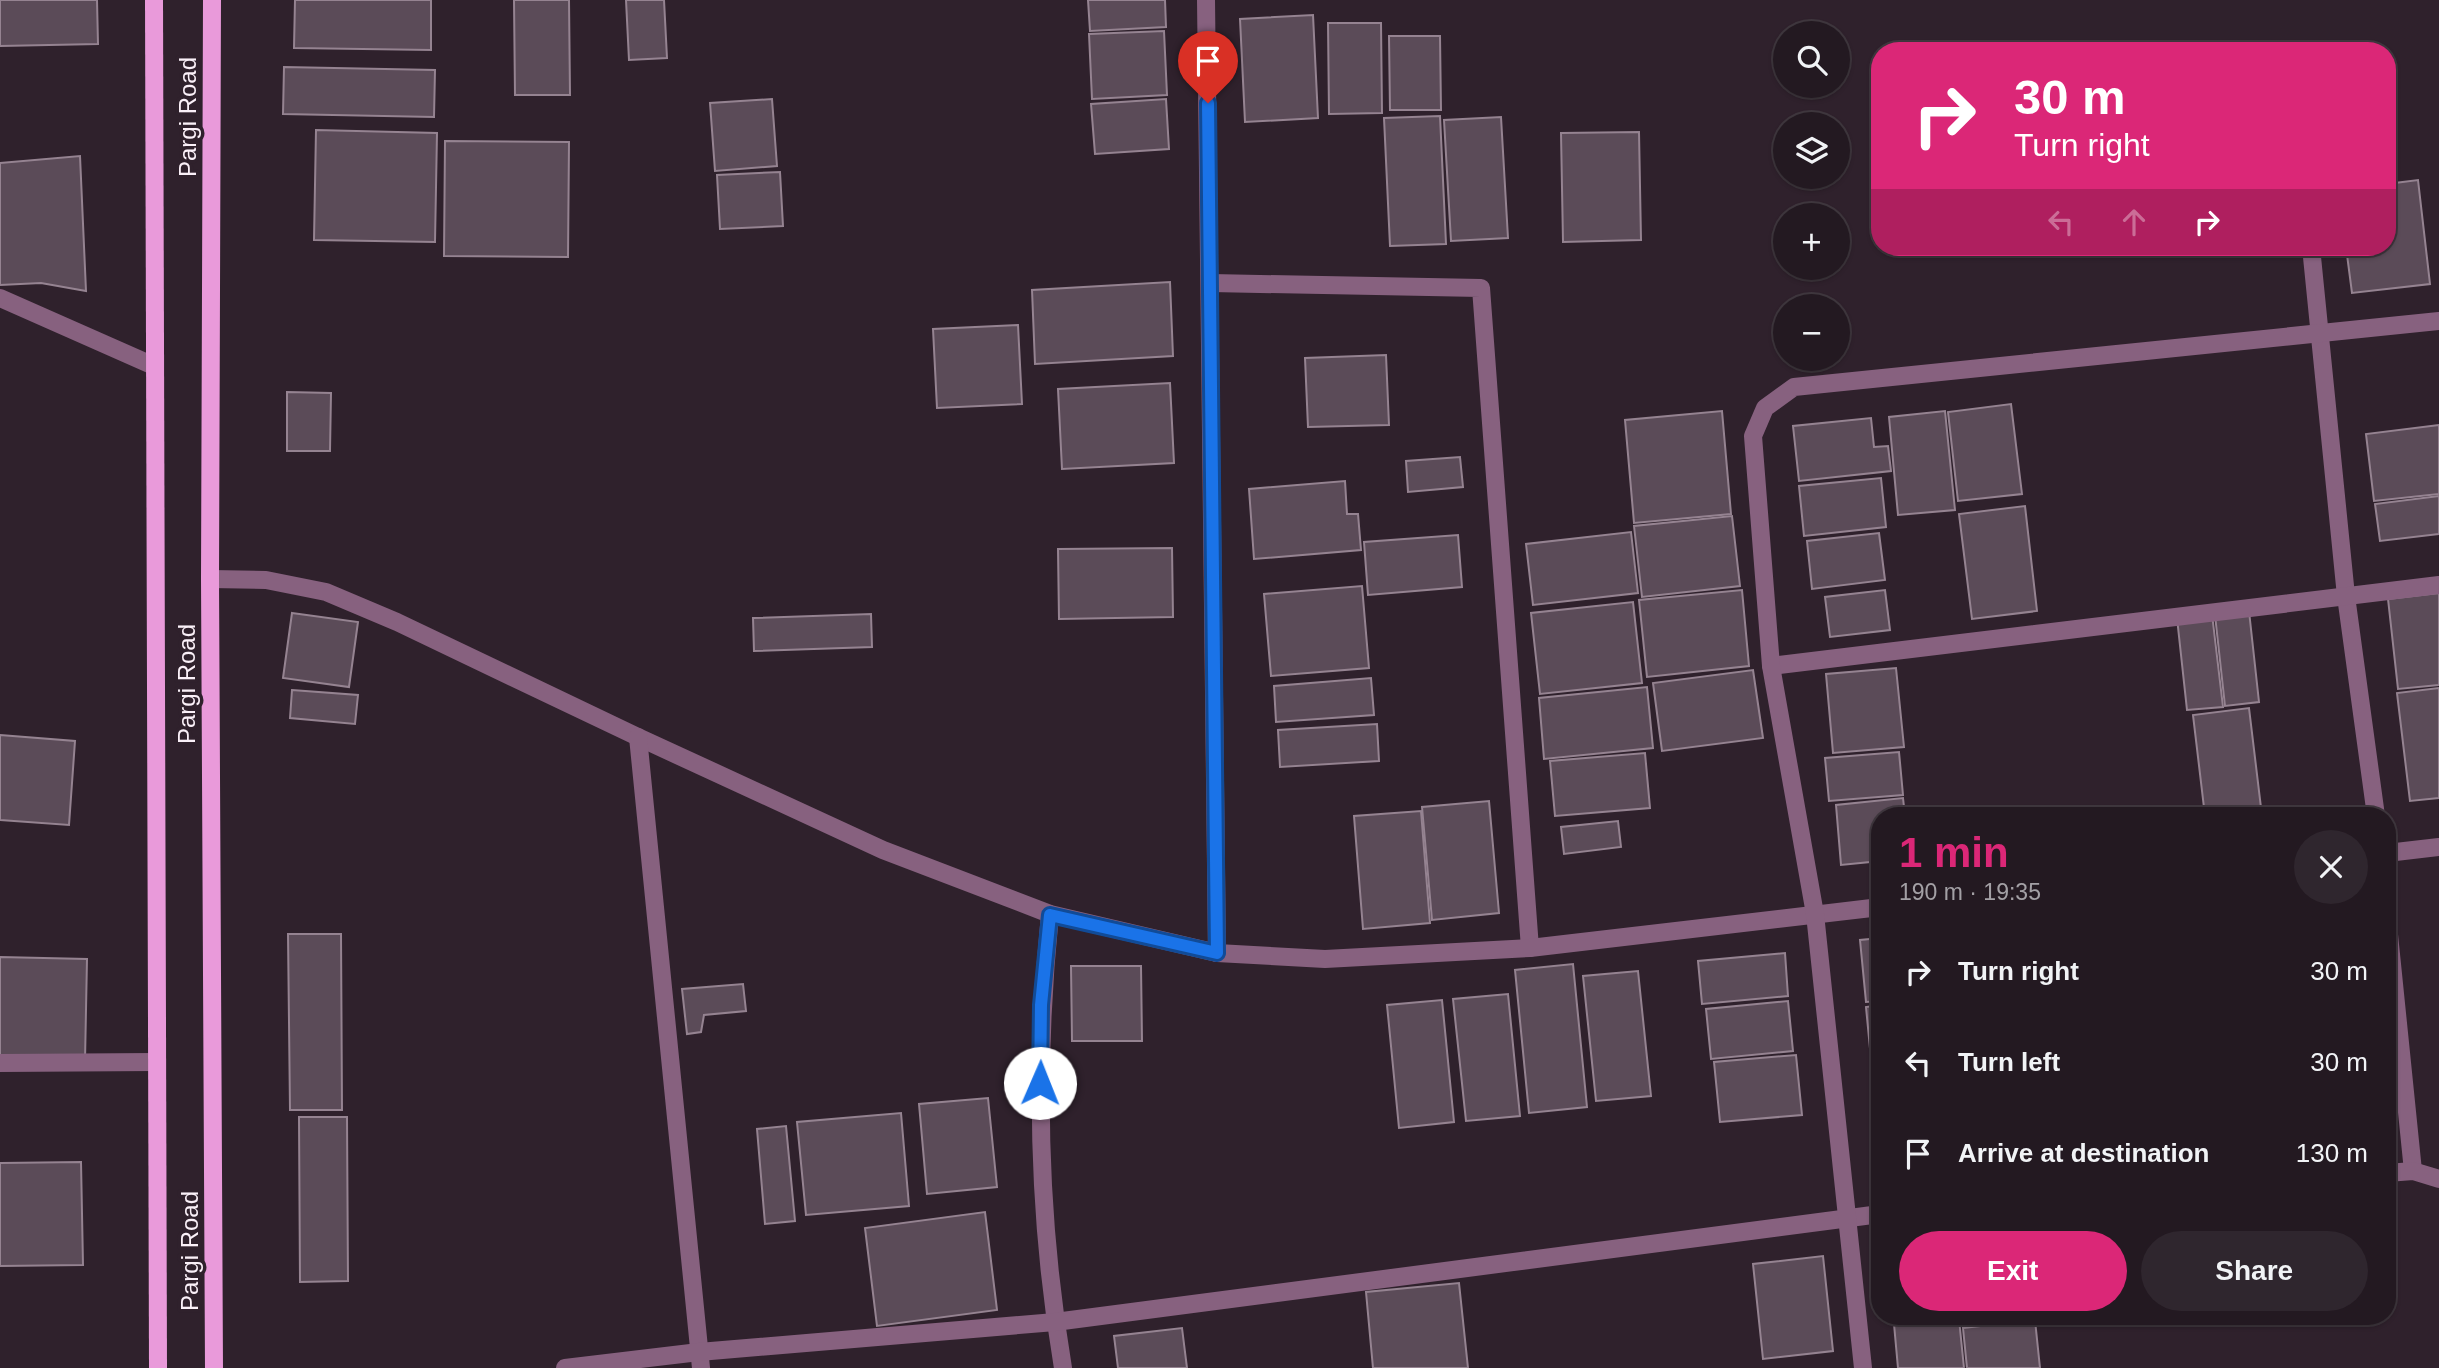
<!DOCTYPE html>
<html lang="en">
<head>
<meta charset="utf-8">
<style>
  body { margin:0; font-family:Arial,sans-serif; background:#2f262e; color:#f1f3f6; height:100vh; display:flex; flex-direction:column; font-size:26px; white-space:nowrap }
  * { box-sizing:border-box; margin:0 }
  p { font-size:23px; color:#a3a0a5 }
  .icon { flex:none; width:38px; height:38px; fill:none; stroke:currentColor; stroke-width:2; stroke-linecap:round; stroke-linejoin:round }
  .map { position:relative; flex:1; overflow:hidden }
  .side { position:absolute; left:1871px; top:807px; width:525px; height:518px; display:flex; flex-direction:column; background:#231921; border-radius:28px; box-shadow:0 2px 5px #0004,0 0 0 2px #40383f }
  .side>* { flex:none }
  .top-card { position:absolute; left:1871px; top:42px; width:525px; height:214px; border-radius:28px; box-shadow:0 2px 5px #0004,0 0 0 2px #40383f; background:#db2777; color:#fff; overflow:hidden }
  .buttons { position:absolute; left:1773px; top:21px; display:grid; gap:14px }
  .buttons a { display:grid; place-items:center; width:77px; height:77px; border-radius:50%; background:#231921; box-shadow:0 2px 5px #0004,0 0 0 2px #40383f; font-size:35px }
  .pin { position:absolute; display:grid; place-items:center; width:60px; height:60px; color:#fff; margin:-72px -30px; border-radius:50% 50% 50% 0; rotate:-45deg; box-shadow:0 0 7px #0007 }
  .pin .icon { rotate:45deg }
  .me { position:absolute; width:77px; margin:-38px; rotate:1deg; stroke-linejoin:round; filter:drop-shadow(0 0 5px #0008) }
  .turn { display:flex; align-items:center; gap:24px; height:147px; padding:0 28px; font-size:32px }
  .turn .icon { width:91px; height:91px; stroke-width:2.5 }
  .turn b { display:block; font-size:49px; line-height:60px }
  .lanes { display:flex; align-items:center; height:66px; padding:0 28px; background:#0003; justify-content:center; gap:35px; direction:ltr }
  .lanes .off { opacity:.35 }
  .round { display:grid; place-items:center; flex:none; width:74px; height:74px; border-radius:37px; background:#2f262e }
  .summary { display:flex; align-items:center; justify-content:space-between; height:119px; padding:0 28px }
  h1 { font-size:42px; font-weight:600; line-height:52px; color:#db2777 }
  .primary-button { display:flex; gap:14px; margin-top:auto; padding:14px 28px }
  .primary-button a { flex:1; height:80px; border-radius:42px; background:#db2777; color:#fff; font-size:28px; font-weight:600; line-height:80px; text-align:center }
  .primary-button a+a { background:#2f262e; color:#f1f3f6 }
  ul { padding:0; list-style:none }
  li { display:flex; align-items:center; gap:21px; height:91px; padding:0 28px }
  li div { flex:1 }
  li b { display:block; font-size:26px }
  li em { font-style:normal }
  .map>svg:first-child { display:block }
  .building { fill:#5b4b58; stroke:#958391; stroke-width:2 }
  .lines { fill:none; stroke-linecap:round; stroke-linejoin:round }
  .street { stroke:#87617f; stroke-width:18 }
  .primary { stroke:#e99ada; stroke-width:18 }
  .route-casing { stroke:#114b97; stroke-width:18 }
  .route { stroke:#1a73e8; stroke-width:12 }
  .labels { text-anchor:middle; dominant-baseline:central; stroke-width:7; stroke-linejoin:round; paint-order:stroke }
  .street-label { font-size:24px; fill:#faf0f8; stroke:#2f212c }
</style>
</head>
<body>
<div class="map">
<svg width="2439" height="1368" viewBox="0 0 2439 1368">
  <rect width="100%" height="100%" fill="#2f212c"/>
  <!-- building -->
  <g class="building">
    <path d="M0 0H97L98 44 0 46Z"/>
    <path d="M295 0H431V50L294 48Z"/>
    <path d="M514 0H569L570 95H515Z"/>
    <path d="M626 0H664L667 58 629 60Z"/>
    <path d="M1088 0H1165L1166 27 1090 31Z"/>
    <path d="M1313 15 1318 118 1245 122 1240 19Z"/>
    <path d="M1328 23H1381L1382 113 1329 114Z"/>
    <path d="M1164 31 1167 95 1092 99 1089 34Z"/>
    <path d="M1389 36H1440L1441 110H1390Z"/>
    <path d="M284 67 435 70 434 117 283 114Z"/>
    <path d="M772 99 777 166 715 171 710 103Z"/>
    <path d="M1166 99 1169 149 1095 154 1091 104Z"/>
    <path d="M1440 116 1446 244 1390 246 1384 118Z"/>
    <path d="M1501 117 1508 238 1451 241 1444 120Z"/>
    <path d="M316 130 437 133 435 242 314 240Z"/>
    <path d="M1639 132 1641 240 1563 242 1561 133Z"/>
    <path d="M445 141 569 142 568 257 444 256Z"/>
    <path d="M80 156 86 291 41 283 0 285V163Z"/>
    <path d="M780 172 783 226 720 229 717 175Z"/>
    <path d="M2418 180 2430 284 2352 293 2346 247H2387V184Z"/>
    <path d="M1170 282 1173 356 1035 364 1032 290Z"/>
    <path d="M1018 325 1022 404 937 408 933 329Z"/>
    <path d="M1386 355 1389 425 1308 427 1305 358Z"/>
    <path d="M1170 383 1174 463 1062 469 1058 389Z"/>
    <path d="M287 392 331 393 330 451H287Z"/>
    <path d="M2011 404 2022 494 1958 501 1948 412Z"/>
    <path d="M1722 411 1731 514 1634 523 1625 420Z"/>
    <path d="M1945 411 1955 510 1898 515 1889 417Z"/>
    <path d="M1871 418 1874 447 1888 446 1891 471 1799 481 1793 426Z"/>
    <path d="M2439 425V494L2374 501 2366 434Z"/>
    <path d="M1460 457 1463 487 1408 492 1406 461Z"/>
    <path d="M1881 478 1886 527 1804 536 1799 486Z"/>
    <path d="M1345 481 1347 514H1358L1361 550 1254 559 1249 489Z"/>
    <path d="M2439 496V534L2380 541 2375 504Z"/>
    <path d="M2025 506 2037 611 1972 619 1959 514Z"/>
    <path d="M1732 516 1740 586 1642 597 1634 526Z"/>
    <path d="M1631 532 1638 593 1533 605 1526 544Z"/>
    <path d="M1879 533 1885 580 1812 589 1807 541Z"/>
    <path d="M1458 535 1462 587 1368 595 1364 542Z"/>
    <path d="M1172 548 1173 617 1059 619 1058 549Z"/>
    <path d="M1362 586 1369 668 1271 676 1264 594Z"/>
    <path d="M1742 590 1749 666 1647 677 1639 600Z"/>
    <path d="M1885 590 1890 630 1830 637 1825 597Z"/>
    <path d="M2439 593V685L2398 689 2388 599Z"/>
    <path d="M1633 602 1642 683 1540 694 1531 613Z"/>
    <path d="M2249 611 2259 702 2225 706 2215 615Z"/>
    <path d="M292 613 358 622 349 687 283 678Z"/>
    <path d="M871 614 872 647 754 651 753 618Z"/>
    <path d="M2212 614 2223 707 2187 710 2177 618Z"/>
    <path d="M1896 668 1904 747 1833 753 1826 674Z"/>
    <path d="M1753 670 1763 738 1662 751 1653 683Z"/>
    <path d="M1371 678 1374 715 1276 722 1274 686Z"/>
    <path d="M1647 687 1653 748 1544 759 1539 698Z"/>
    <path d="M2439 688V798L2410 801 2397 693Z"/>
    <path d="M292 690 358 695 355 724 290 718Z"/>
    <path d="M2249 708 2262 816H2205L2193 715Z"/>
    <path d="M1377 724 1379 761 1280 767 1278 730Z"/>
    <path d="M0 735 75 741 69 825 0 820Z"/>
    <path d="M1899 752 1903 795 1829 801 1825 758Z"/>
    <path d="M1645 753 1650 808 1555 816 1550 761Z"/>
    <path d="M1903 798 1905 816H1880V861L1841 865 1836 805Z"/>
    <path d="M1489 801 1499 913 1432 920 1422 807Z"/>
    <path d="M1421 811 1430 923 1363 929 1354 816Z"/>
    <path d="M1618 821 1621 847 1564 854 1561 827Z"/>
    <path d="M288 934H341L342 1110H290Z"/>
    <path d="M1880 938V1001L1866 1002 1860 940Z"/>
    <path d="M1785 953 1788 996 1702 1004 1698 961Z"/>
    <path d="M0 957 87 959 85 1061 0 1059Z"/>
    <path d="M1573 964 1587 1107 1529 1113 1515 970Z"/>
    <path d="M1071 966H1141L1142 1041H1072Z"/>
    <path d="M1638 971 1651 1096 1596 1101 1583 976Z"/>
    <path d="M743 984 746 1011 704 1015 701 1032 687 1034 682 989Z"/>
    <path d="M1508 994 1520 1116 1466 1121 1453 999Z"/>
    <path d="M1442 1000 1454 1122 1399 1128 1387 1005Z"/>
    <path d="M1788 1001 1793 1051 1711 1059 1706 1009Z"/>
    <path d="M1880 1005V1089L1874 1090 1866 1007Z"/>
    <path d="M1796 1055 1802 1115 1720 1122 1714 1062Z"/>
    <path d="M988 1098 997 1187 927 1194 919 1104Z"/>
    <path d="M901 1113 909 1206 806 1215 797 1122Z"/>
    <path d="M299 1117H347L348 1281 300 1282Z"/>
    <path d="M786 1126 795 1221 765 1224 757 1129Z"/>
    <path d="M81 1162 83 1265 0 1266V1163Z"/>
    <path d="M985 1212 997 1310 877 1326 865 1228Z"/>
    <path d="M1823 1256 1833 1351 1763 1359 1753 1264Z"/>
    <path d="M1459 1283 1468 1368H1373L1366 1292Z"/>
    <path d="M1962 1316H2031L1963 1322Z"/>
    <path d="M1959 1319 1964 1368H1898L1894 1324Z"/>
    <path d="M2035 1320 2040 1368H1967L1963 1328Z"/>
    <path d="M1182 1328 1187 1368H1118L1114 1336Z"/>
  </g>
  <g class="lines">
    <!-- street -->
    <g class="street">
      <path d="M1206 0 1217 953"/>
      <path d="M2311 247 2346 596 2376 816"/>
      <path d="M1211 283 1481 288 1530 948"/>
      <path d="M0 298 154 366"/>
      <path d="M210 579 266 580 326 592 397 622 638 737 883 850 1050 914 1217 953 1325 959 1530 948 1880 907"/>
      <path d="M1771 666 2439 585"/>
      <path d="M638 737 701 1368"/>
      <path d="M2387 853 2439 847"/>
      <path d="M1050 914C1035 1064 1038 1220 1063 1368"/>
      <path d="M2387 915 2413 1171"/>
      <path d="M0 1063 156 1062"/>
      <path d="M2387 1173 2413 1171 2439 1179"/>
      <path d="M565 1368 699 1352 1055 1322 1880 1214"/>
      <path d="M1863 1368 1815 914 1771 666 1753 436 1765 408 1794 387 2439 321"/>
    </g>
    <!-- primary -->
    <g class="primary">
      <path d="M154 0 158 1368"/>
      <path d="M212 0 210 579 214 1368"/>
    </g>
  </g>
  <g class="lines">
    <!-- route casing -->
    <g class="route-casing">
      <path id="route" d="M1040 1083 1041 1005 1050 915 1217 953 1208 103"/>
    </g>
    <!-- route -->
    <use href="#route" class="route"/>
  </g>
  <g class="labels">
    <!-- street labels -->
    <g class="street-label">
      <text transform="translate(187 117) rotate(-90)">Pargi Road</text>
      <text transform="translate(186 684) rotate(-90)">Pargi Road</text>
      <text transform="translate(189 1251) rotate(-90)">Pargi Road</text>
    </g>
  </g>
</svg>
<div class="buttons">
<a><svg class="icon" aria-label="search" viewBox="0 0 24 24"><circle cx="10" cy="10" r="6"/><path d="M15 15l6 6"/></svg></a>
<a><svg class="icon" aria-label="layers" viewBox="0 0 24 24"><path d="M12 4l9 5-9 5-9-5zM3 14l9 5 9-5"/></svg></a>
<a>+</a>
<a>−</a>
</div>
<div class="pin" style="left:1208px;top:103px;background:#d93025"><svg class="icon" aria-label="arrive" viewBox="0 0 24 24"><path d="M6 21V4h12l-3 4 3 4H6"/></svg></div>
<svg class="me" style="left:1040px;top:1083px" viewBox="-20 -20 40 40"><circle r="19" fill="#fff"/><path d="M0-13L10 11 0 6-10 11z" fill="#1a73e8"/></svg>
<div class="top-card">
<div class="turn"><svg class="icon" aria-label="right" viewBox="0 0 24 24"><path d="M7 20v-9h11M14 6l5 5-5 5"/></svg><div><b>30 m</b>Turn right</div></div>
<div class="lanes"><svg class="icon off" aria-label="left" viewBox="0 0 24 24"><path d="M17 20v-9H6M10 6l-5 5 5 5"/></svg><svg class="icon off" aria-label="ahead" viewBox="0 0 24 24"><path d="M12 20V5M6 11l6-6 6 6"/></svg><svg class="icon" aria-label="right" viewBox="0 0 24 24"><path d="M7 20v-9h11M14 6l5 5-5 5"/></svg></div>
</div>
<section class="side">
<div class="summary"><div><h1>1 min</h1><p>190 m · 19:35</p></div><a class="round"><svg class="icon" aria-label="close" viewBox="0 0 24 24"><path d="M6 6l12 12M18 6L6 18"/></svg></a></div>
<ul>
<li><svg class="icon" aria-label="right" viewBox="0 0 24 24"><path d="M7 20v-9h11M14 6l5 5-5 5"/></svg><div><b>Turn right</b></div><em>30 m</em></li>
<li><svg class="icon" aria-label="left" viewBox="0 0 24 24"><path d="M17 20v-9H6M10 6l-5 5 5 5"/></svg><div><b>Turn left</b></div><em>30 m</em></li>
<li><svg class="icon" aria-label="arrive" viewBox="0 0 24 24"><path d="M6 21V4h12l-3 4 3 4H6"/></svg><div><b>Arrive at destination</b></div><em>130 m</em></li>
</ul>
<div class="primary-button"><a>Exit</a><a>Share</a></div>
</section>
</div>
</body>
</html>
